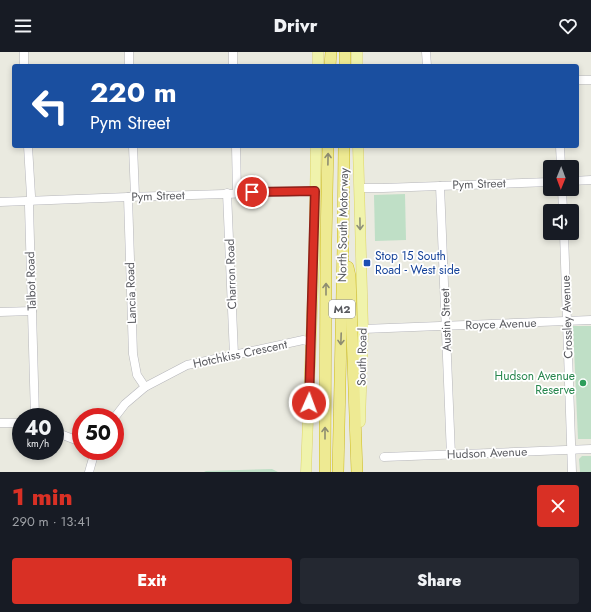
<!DOCTYPE html>
<html lang="en">
<head>
<meta charset="utf-8">
<style>
  body { margin:0; font-family:Jost,sans-serif; background:#242831; color:#f1f3f6; height:100vh; display:flex; flex-direction:column; font-size:15px; white-space:nowrap }
  * { box-sizing:border-box; margin:0 }
  p { font-size:13px; color:#9ea1a6 }
  .icon { flex:none; width:22px; height:22px; fill:none; stroke:currentColor; stroke-width:2; stroke-linecap:round; stroke-linejoin:round }
  .map { position:relative; height:420px; overflow:hidden }
  .panel { display:flex; flex-direction:column; background:#171b24; flex:1 }
  .panel>* { flex:none }
  .hud { position:absolute; left:12px; top:12px; width:567px; height:84px; border-radius:4px; box-shadow:0 2px 6px #0003; background:#1a4fa0; color:#fff; overflow:hidden }
  .needle { width:26px; rotate:181deg }
  .tools { position:absolute; left:543px; top:108px; display:grid; gap:8px }
  .tools a { display:grid; place-items:center; width:36px; height:36px; border-radius:4px; background:#171b24; box-shadow:0 2px 6px #0003; font-size:20px }
  .speed { position:absolute; left:12px; top:356px; display:flex; gap:8px; font-size:20px; font-weight:700; text-align:center }
  .speed>* { display:grid; place-content:center; width:52px; height:52px; border-radius:50%; background:#171b24; box-shadow:0 2px 6px #0003; line-height:1 }
  .speed small { font-size:10px; font-weight:400 }
  .speed .limit { border:6px solid #d22; background:#fff; color:#111 }
  .pin { position:absolute; display:grid; place-items:center; width:34px; height:34px; color:#fff; margin:-17px; border:2px solid #fff; border-radius:50%; box-shadow:0 1px 4px #0007 }
  .me { position:absolute; width:44px; margin:-22px; rotate:2deg; stroke-linejoin:round; filter:drop-shadow(0 0 3px #0008) }
  .turn { display:flex; align-items:center; gap:14px; height:84px; padding:0 12px; font-size:18px }
  .turn .icon { width:52px; height:52px; stroke-width:2.5 }
  .turn b { display:block; font-size:28px; line-height:34px }
  .round { display:grid; place-items:center; flex:none; width:42px; height:42px; border-radius:4px; background:#242831 }
  .summary { display:flex; align-items:center; justify-content:space-between; height:68px; padding:0 12px }
  h1 { font-size:24px; font-weight:800; line-height:30px; color:#d93025 }
  .cta { display:flex; gap:8px; margin-top:auto; padding:8px 12px }
  .cta a { flex:1; height:46px; border-radius:4px; background:#d93025; color:#fff; font-size:16px; font-weight:800; line-height:46px; text-align:center }
  .cta a+a { background:#242831; color:#f1f3f6 }
  header { display:flex; justify-content:space-between; align-items:center; height:52px; padding:0 12px; background:#171b24; font-size:18px; font-weight:800 }
  .map>svg:first-child { display:block }
  .green { fill:#bfdfc6 }
  .lines { fill:none; stroke-linecap:round; stroke-linejoin:round }
  .minor-casing { stroke:#b6b6bb; stroke-width:9 }
  .major-casing { stroke:#ddd566; stroke-width:11 }
  .highway-casing { stroke:#cdbb1d; stroke-width:12 }
  .minor { stroke:#fff; stroke-width:8 }
  .major { stroke:#f0f3ac; stroke-width:10 }
  .highway { stroke:#eeea93; stroke-width:11 }
  .oneway { stroke:#8d8c71 }
  .oneway2 { stroke:#8e907a }
  .route-casing { stroke:#8d1f18; stroke-width:10 }
  .route { stroke:#d93025; stroke-width:7 }
  .transit-dot { fill:#1a4fb4; stroke:#fff; stroke-width:1.5 }
  .leisure-dot { fill:#2e9e5b; stroke:#fff; stroke-width:1.5 }
  .labels { text-anchor:middle; dominant-baseline:central; stroke-width:3.5; stroke-linejoin:round; paint-order:stroke }
  .shield { fill:#fff; stroke:#8b8c8f; stroke-width:1 }
  .shield-label { font-size:11px; font-weight:bold; fill:#595a5f }
  .street-label { font-size:12px; fill:#595a5f; stroke:#fff }
  .transit-label { font-size:12px; fill:#164399; stroke:#fff; text-anchor:start }
  .leisure-label { font-size:12px; fill:#27864d; stroke:#fff; text-anchor:end }
</style>
</head>
<body>
<header><svg class="icon" aria-label="menu" viewBox="0 0 24 24"><path d="M4 6h16M4 12h16M4 18h16"/></svg>Drivr<svg class="icon" aria-label="heart" viewBox="0 0 24 24"><path d="M12 20l-8-8c-3-5 5-10 8-4 3-6 11-1 8 4z"/></svg></header>
<div class="map">
<svg width="591" height="420" viewBox="0 0 591 420">
  <rect width="100%" height="100%" fill="#eaeae0"/>
  <!-- green -->
  <g class="green">
    <path d="M405 142 406 188 375 189 374 143Z"/>
    <path d="M573 274H591V387H578Z"/>
    <path d="M582 404H591V420H580L579 407Z"/>
    <path d="M272 417 278 420H204L206 419Z"/>
  </g>
  <g class="lines">
    <!-- minor casing -->
    <g class="minor-casing">
      <g id="minor">
        <path d="M24 0V14"/>
        <path d="M129 0V14"/>
        <path d="M233 0V14"/>
        <path d="M426 0 427 14"/>
        <path d="M577 28H591"/>
        <path d="M28 94 31 144 29 154 35 365"/>
        <path d="M133 94 135 144"/>
        <path d="M236 94 237 141"/>
        <path d="M560 94 561 115"/>
        <path d="M572 129 591 128"/>
        <path d="M440 134 451 403"/>
        <path d="M359 136H383L550 130"/>
        <path d="M562 137 563 159"/>
        <path d="M227 141 234 303"/>
        <path d="M128 145 133 302 137 323 145 335"/>
        <path d="M0 150 128 145 315 139"/>
        <path d="M564 181 572 420"/>
        <path d="M0 260 32 259"/>
        <path d="M363 277 591 268"/>
        <path d="M115 365 125 352 145 335 187 313 303 288 311 290"/>
        <path d="M0 371H21"/>
        <path d="M55 380 81 390"/>
        <path d="M384 405 591 397"/>
        <path d="M89 420 95 399"/>
      </g>
    </g>
    <!-- major casing -->
    <g class="major-casing">
      <g id="major">
        <path d="M318 14V0"/>
        <path d="M357 14V0"/>
        <path d="M358 94 363 277 360 370"/>
        <path d="M306 420 314 209 316 94"/>
      </g>
    </g>
    <!-- highway casing -->
    <g class="highway-casing">
      <g id="highway">
        <path d="M345 0V14"/>
        <path d="M330 14 331 0"/>
        <path d="M348 215 350 224 357 420"/>
        <path d="M325 420 326 189 328 94"/>
        <path d="M338 420 343 195 344 94"/>
      </g>
    </g>
    <!-- minor -->
    <use href="#minor" class="minor"/>
    <!-- major -->
    <use href="#major" class="major"/>
    <!-- highway -->
    <use href="#highway" class="highway"/>
  </g>
  <!-- one-way arrows -->
  <defs><path id="oneway-shaft" d="M-6 0H5M1.5-3L5.5 0L1.5 3" fill="none" stroke-width="1.6" stroke-linecap="round" stroke-linejoin="round"/></defs>
  <g class="oneway">
    <use href="#oneway-shaft" transform="translate(328 107) rotate(-89)"/>
    <use href="#oneway-shaft" transform="translate(326 237) rotate(-90)"/>
    <use href="#oneway-shaft" transform="translate(341 287) rotate(92)"/>
    <use href="#oneway-shaft" transform="translate(325 381) rotate(-90)"/>
  </g>
  <use class="oneway2" href="#oneway-shaft" transform="translate(360 172) rotate(89)"/>
  <g class="lines">
    <!-- route casing -->
    <g class="route-casing">
      <path id="route" d="M252 140 315 139 309 351"/>
    </g>
    <!-- route -->
    <use href="#route" class="route"/>
  </g>
  <!-- markers -->
  <rect class="transit-dot" x="363" y="207" width="8" height="8" rx="2"/>
  <circle class="leisure-dot" cx="583" cy="331" r="4"/>
  <g class="labels">
    <!-- shield labels -->
    <rect class="shield" x="329" y="248" width="26" height="18" rx="3"/>
    <g class="shield-label">
      <text x="342" y="257">M2</text>
    </g>
    <!-- street labels -->
    <g class="street-label">
      <text transform="translate(479 132) rotate(-2)">Pym Street</text>
      <text transform="translate(158 144) rotate(-2)">Pym Street</text>
      <text transform="translate(343 173) rotate(-89)">North South Motorway</text>
      <text transform="translate(231 222) rotate(-92)">Charron Road</text>
      <text transform="translate(31 229) rotate(-92)">Talbot Road</text>
      <text transform="translate(131 241) rotate(-92)">Lancia Road</text>
      <text transform="translate(567 265) rotate(-92)">Crossley Avenue</text>
      <text transform="translate(446 268) rotate(-92)">Austin Street</text>
      <text transform="translate(501 272) rotate(-2)">Royce Avenue</text>
      <text transform="translate(240 302) rotate(-12)">Hotchkiss Crescent</text>
      <text transform="translate(362 305) rotate(-89)">South Road</text>
      <text transform="translate(487 401) rotate(-2)">Hudson Avenue</text>
    </g>
    <!-- transit labels -->
    <g class="transit-label">
      <text x="375" y="204">Stop 15 South<tspan x="375" dy="14">Road - West side</tspan></text>
    </g>
    <!-- leisure labels -->
    <g class="leisure-label">
      <text x="575" y="324">Hudson Avenue<tspan x="575" dy="14">Reserve</tspan></text>
    </g>
  </g>
</svg>
<div class="tools">
<a><svg class="needle" viewBox="-14 -14 28 28"><path d="M0-13l5 13h-10z" fill="#e53935"/><path d="M0 13l5-13h-10z" fill="#9ea1a6"/></svg></a>
<a><svg class="icon" aria-label="sound" viewBox="0 0 24 24"><path d="M4 9h4l5-4v14l-5-4H4zM17 9q2 3 0 6"/></svg></a>
</div>
<div class="speed"><div>40<small>km/h</small></div><div class="limit">50</div></div>
<div class="pin" style="left:252px;top:140px;background:#d93025"><svg class="icon" aria-label="arrive" viewBox="0 0 24 24"><path d="M6 21V4h12l-3 4 3 4H6"/></svg></div>
<svg class="me" style="left:309px;top:351px" viewBox="-20 -20 40 40"><circle r="17" fill="#d93025" stroke="#fff" stroke-width="3"/><path d="M0-11L8 9 0 5-8 9z" fill="#fff"/></svg>
<div class="hud">
<div class="turn"><svg class="icon" aria-label="left" viewBox="0 0 24 24"><path d="M17 20v-9H6M10 6l-5 5 5 5"/></svg><div><b>220 m</b>Pym Street</div></div>
</div>
</div>
<section class="panel">
<div class="summary"><div><h1>1 min</h1><p>290 m · 13:41</p></div><a class="round" style="background:#d93025;color:#fff"><svg class="icon" aria-label="close" viewBox="0 0 24 24"><path d="M6 6l12 12M18 6L6 18"/></svg></a></div>
<div class="cta"><a>Exit</a><a>Share</a></div>
</section>
</body>
</html>
